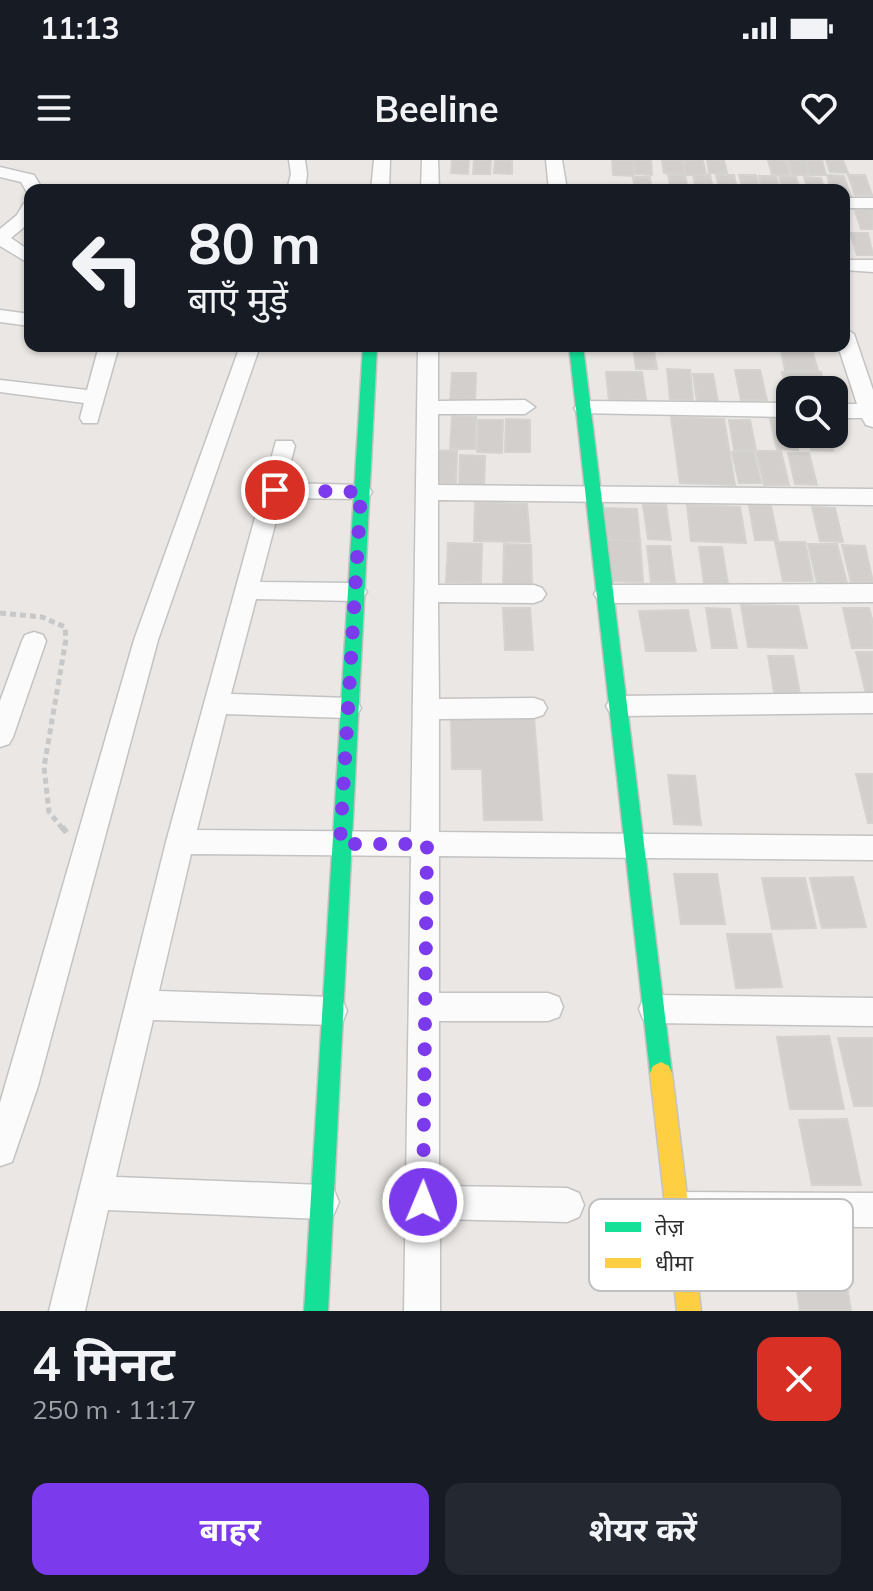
<!DOCTYPE html>
<html lang="hi">
<head>
<meta charset="utf-8">
<style>
  body { margin:0; font-family:Mulish,"Noto Sans Devanagari",sans-serif; background:#242831; color:#f1f3f6; height:100vh; display:flex; flex-direction:column; font-size:30px; white-space:nowrap }
  * { box-sizing:border-box; margin:0 }
  p { font-size:26px; color:#9ea1a6 }
  .icon { flex:none; width:44px; height:44px; fill:none; stroke:currentColor; stroke-width:2; stroke-linecap:round; stroke-linejoin:round }
  .map { position:relative; height:1151px; overflow:hidden }
  .panel { display:flex; flex-direction:column; background:#171b24; flex:1 }
  .panel>* { flex:none }
  .guide { position:absolute; left:24px; top:24px; width:826px; height:168px; border-radius:16px; box-shadow:0 2px 6px #0004; background:#171b24; color:#f1f3f6; overflow:hidden }
  .controls { position:absolute; left:776px; top:216px; display:grid; gap:16px }
  .controls a { display:grid; place-items:center; width:72px; height:72px; border-radius:16px; background:#171b24; box-shadow:0 2px 6px #0004; font-size:40px }
  .pin { position:absolute; display:grid; place-items:center; width:68px; height:68px; color:#fff; margin:-34px; border:4px solid #fff; border-radius:50%; box-shadow:0 2px 8px #0007 }
  .me { position:absolute; width:88px; margin:-44px; rotate:1deg; stroke-linejoin:round; filter:drop-shadow(0 0 6px #0008) }
  .turn { display:flex; align-items:center; gap:28px; height:168px; padding:0 32px; font-size:36px }
  .turn .icon { width:104px; height:104px; stroke-width:2.5 }
  .turn b { display:block; font-size:56px; line-height:68px }
  .round { display:grid; place-items:center; flex:none; width:84px; height:84px; border-radius:16px; background:#242831 }
  .head { display:flex; align-items:center; justify-content:space-between; height:136px; padding:0 32px }
  h1 { font-size:48px; font-weight:700; line-height:60px }
  .primary-button { display:flex; gap:16px; margin-top:auto; padding:16px 32px }
  .primary-button a { flex:1; height:92px; border-radius:16px; background:#7c3aed; color:#fff; font-size:32px; font-weight:700; line-height:92px; text-align:center }
  .primary-button a+a { background:#242831; color:#f1f3f6 }
  .status { display:flex; justify-content:space-between; align-items:center; height:56px; padding:0 40px; background:#171b24; direction:ltr }
  .status svg { height:22px; fill:currentColor }
  header { display:flex; justify-content:space-between; align-items:center; height:104px; padding:0 32px; background:#171b24; font-size:36px; font-weight:700 }
  .map>svg:first-child { display:block }
  .building { fill:#d2cfcd; stroke:#d5d3cf; stroke-width:2 }
  .lines { fill:none; stroke-linecap:round; stroke-linejoin:round }
  .street-casing { stroke:#c4c3c3; stroke-width:3 }
  .fast-casing { stroke:#c4c3c3; stroke-width:3 }
  .slow-casing { stroke:#c4c3c3; stroke-width:3 }
  .path-far1 { stroke:#c8c8c8; stroke-width:5; stroke-dasharray:6 4; stroke-linecap:butt }
  .path { stroke:#c8c8c8; stroke-width:6; stroke-dasharray:7 5; stroke-linecap:butt }
  .street { fill:#fcfbfb; fill-rule:evenodd }
  .fast { fill:#16e098; fill-rule:evenodd }
  .slow { fill:#ffcf43; fill-rule:evenodd }
  .route { stroke:#7c3aed; stroke-width:14; stroke-dasharray:0 25.2 }
  .key { fill:#fff; stroke:#c0c0c0; stroke-width:2 }
  .key-label { font-size:22px; fill:#2d2d2d }
</style>
</head>
<body>
<div class="status"><b>11:13</b><svg viewBox="0 0 49 12"><path d="M0 12V9h3v3zM5 12V6h3v6zM10 12V3h3v9zM15 12V0h3v12zM26 1h20v11H26zM47 4h2v5h-2z"/></svg></div>
<header><svg class="icon" aria-label="menu" viewBox="0 0 24 24"><path d="M4 6h16M4 12h16M4 18h16"/></svg>Beeline<svg class="icon" aria-label="heart" viewBox="0 0 24 24"><path d="M12 20l-8-8c-3-5 5-10 8-4 3-6 11-1 8 4z"/></svg></header>
<div class="map">
<svg width="873" height="1151" viewBox="0 0 873 1151">
  <rect width="100%" height="100%" fill="#eae7e4"/>
  <!-- building -->
  <g class="building">
    <path d="M452 0H469L468 14 451 13Z"/>
    <path d="M474 0H491L490 14H473Z"/>
    <path d="M495 0H512V14L494 13Z"/>
    <path d="M612 0H633L634 16 613 15Z"/>
    <path d="M634 0H651L652 15 635 14Z"/>
    <path d="M662 0H683L685 14 664 13Z"/>
    <path d="M684 0H703L706 15H686Z"/>
    <path d="M707 0H724L727 13H709Z"/>
    <path d="M768 0H786L790 15H772Z"/>
    <path d="M788 0H805L809 15H792Z"/>
    <path d="M806 0H822L826 15H810Z"/>
    <path d="M826 0H843L848 13 830 12Z"/>
    <path d="M668 15H685L688 30H671Z"/>
    <path d="M693 15H710L713 30H696Z"/>
    <path d="M716 15H734L737 30H720Z"/>
    <path d="M739 15H756L760 30H743Z"/>
    <path d="M827 15 844 16 851 37H844V30H831Z"/>
    <path d="M848 15H865L872 35H855Z"/>
    <path d="M759 16H776L780 30H762Z"/>
    <path d="M779 16 796 17 800 30H783Z"/>
    <path d="M633 17H650L652 30H635Z"/>
    <path d="M804 17 821 18 825 30H808Z"/>
    <path d="M854 48 872 49 873 69H861Z"/>
    <path d="M850 73H868L873 95H857Z"/>
    <path d="M633 186H653L657 209H636Z"/>
    <path d="M780 186H811L818 211 785 210Z"/>
    <path d="M667 209 690 210 693 240 670 239Z"/>
    <path d="M735 210H760L767 240H741Z"/>
    <path d="M606 212H642L646 240H609Z"/>
    <path d="M782 212H821L825 230H790L789 239Z"/>
    <path d="M452 213H476L475 243H450Z"/>
    <path d="M693 214H713L718 242H697Z"/>
    <path d="M452 256 476 257 475 289H450Z"/>
    <path d="M671 257 724 259 735 325 680 323Z"/>
    <path d="M506 259 530 260V292H505Z"/>
    <path d="M770 259H790V274H795L798 290 777 289Z"/>
    <path d="M478 260H503L502 293 477 292Z"/>
    <path d="M729 260H750L756 290H734Z"/>
    <path d="M807 274H828L833 291 811 290Z"/>
    <path d="M430 290 457 291 456 324 428 323Z"/>
    <path d="M756 291H781L789 325H764Z"/>
    <path d="M732 292H754L761 323H739Z"/>
    <path d="M788 293H809L817 325 795 324Z"/>
    <path d="M460 295 485 296 484 330 459 329Z"/>
    <path d="M475 342 527 344 530 382 474 381Z"/>
    <path d="M643 345H666L671 380 648 379Z"/>
    <path d="M687 345 740 347 746 383 691 381Z"/>
    <path d="M749 346H771L778 380H755Z"/>
    <path d="M812 347 835 348 843 382 820 381Z"/>
    <path d="M600 348 637 349 640 381 602 380Z"/>
    <path d="M602 380 640 381 643 422 605 421Z"/>
    <path d="M775 382H805L813 421H783Z"/>
    <path d="M448 383 482 384 481 423 446 422Z"/>
    <path d="M504 384 531 385 532 424 503 423Z"/>
    <path d="M808 384H837L847 423H817Z"/>
    <path d="M842 385 865 386 873 422H851Z"/>
    <path d="M647 386H670L675 422H651Z"/>
    <path d="M699 387H722L728 424 704 423Z"/>
    <path d="M741 445 798 446 807 488 748 487Z"/>
    <path d="M503 448H530L533 490H505Z"/>
    <path d="M706 448 730 449 737 488H712Z"/>
    <path d="M843 448H869L873 463V488H852Z"/>
    <path d="M688 450 696 491H646L639 451Z"/>
    <path d="M856 492H873V534H866Z"/>
    <path d="M768 496H793L801 539 775 538Z"/>
    <path d="M451 557H534L542 660H484L482 609H452Z"/>
    <path d="M856 614H873V663H868Z"/>
    <path d="M668 615 695 616 701 665 674 664Z"/>
    <path d="M674 714H717L725 764H681Z"/>
    <path d="M853 717 866 767 822 768 810 718Z"/>
    <path d="M762 718H805L816 768 772 769Z"/>
    <path d="M727 774H771L782 827 736 828Z"/>
    <path d="M829 876 844 949H790L777 877Z"/>
    <path d="M838 878H873V946H854Z"/>
    <path d="M847 959 861 1025H812L799 960Z"/>
    <path d="M789 1077 839 1079 851 1151H800Z"/>
  </g>
  <g class="lines">
    <!-- street casing -->
    <g class="street-casing">
      <g id="street">
        <path d="M289 0H305L307 14 305 30H287L291 14Z"/>
        <path d="M374 0H390L389 30H371Z"/>
        <path d="M422 0H438L439 30H421Z"/>
        <path d="M546 0H562L567 30H549Z"/>
        <path d="M0 7 34 15 43 30H30L28 34 21 22 0 17Z"/>
        <rect x="844" y="38" width="29" height="10"/>
        <path d="M30 42V62L11 78 30 91V104L0 86V69L17 55 24 43Z"/>
        <path d="M844 100H873V112L844 110Z"/>
        <path d="M0 150 30 154V166L0 162Z"/>
        <path d="M844 168 854 174 873 230V267L866 265 862 258H834V244H857L838 186H844Z"/>
        <path d="M99 186H119L97 263H83L80 258 84 243 0 232V220L87 230Z"/>
        <path d="M240 186H260L158 480 38 926 12 1002 0 1006V943L134 480Z"/>
        <path d="M418 186H438V241L525 240 535 247 525 254H438V325L873 329V345L438 340V425H534L542 428 546 434 542 440 534 443 438 442 439 539 534 538 543 541 547 548 543 555 534 558 439 559V672L873 676V700L439 696V833H548L559 837 563 847 559 857 548 861H439V1026L567 1028 579 1033 584 1045 579 1057 567 1062 440 1059V1151H404L411 696 191 694 159 831 332 837 343 841 347 851 343 861 332 865 153 860 116 1017 322 1025 334 1030 339 1042 334 1054 322 1059 108 1050 85 1151H49L166 682 276 281H292L295 286 285 323 361 325 369 327 372 332 369 337 361 339 282 338 260 422 355 423 363 426 367 432 363 438 355 441 256 439 231 534 348 538 357 541 361 548 357 555 348 558 226 554 197 670 411 672Z"/>
        <path d="M584 241 790 243V257L577 253 574 248Z"/>
        <path d="M873 424V442L606 443 598 440 594 434 598 428 606 425Z"/>
        <path d="M34 472 43 475 46 481 13 577 9 584 0 587V541L22 481 25 475Z"/>
        <path d="M873 533V553L619 556 610 553 606 546 610 539 619 536Z"/>
        <path d="M654 835 873 838V866L654 863 643 859 639 849 643 839Z"/>
        <path d="M678 1032 873 1033V1067L678 1066 666 1061 661 1049 666 1037Z"/>
      </g>
    </g>
    <!-- fast casing -->
    <g class="fast-casing">
      <g id="fast">
        <path d="M363 186H377L328 1151H304Z"/>
        <path d="M569 186H583L672 913 669 920 661 924 653 920 650 913Z"/>
      </g>
    </g>
    <!-- slow casing -->
    <g class="slow-casing">
      <path id="slow" d="M661 902 669 906 672 913 701 1151H677L650 913 653 906Z"/>
    </g>
    <!-- path-far1 -->
    <path class="path-far1" d="M0 453 42 457 65 467 66 479 44 607 49 652 63 669"/>
    <!-- path -->
    <path class="path" d="M62 667 67 673"/>
    <!-- street -->
    <use href="#street" class="street"/>
    <!-- fast -->
    <use href="#fast" class="fast"/>
    <!-- slow -->
    <use href="#slow" class="slow"/>
  </g>
  <g class="lines">
    <!-- route -->
    <path class="route" d="M275 330 361 332 340 684H427L423 1042"/>
  </g>
  <!-- legend -->
  <rect x="589" y="1039" width="264" height="92" rx="12" class="key"/>
  <rect x="605" y="1062" width="36" height="10" fill="#16e098"/>
  <rect x="605" y="1098" width="36" height="10" fill="#ffcf43"/>
  <g class="key-label">
    <text x="655" y="1075">तेज़</text>
    <text x="655" y="1111">धीमा</text>
  </g>
</svg>
<div class="controls">
<a><svg class="icon" aria-label="search" viewBox="0 0 24 24"><circle cx="10" cy="10" r="6"/><path d="M15 15l6 6"/></svg></a>
</div>
<div class="pin" style="left:275px;top:330px;background:#d93025"><svg class="icon" aria-label="arrive" viewBox="0 0 24 24"><path d="M6 21V4h12l-3 4 3 4H6"/></svg></div>
<svg class="me" style="left:423px;top:1042px" viewBox="-20 -20 40 40"><circle r="17" fill="#7c3aed" stroke="#fff" stroke-width="3"/><path d="M0-11L8 9 0 5-8 9z" fill="#fff"/></svg>
<div class="guide">
<div class="turn"><svg class="icon" aria-label="left" viewBox="0 0 24 24"><path d="M17 20v-9H6M10 6l-5 5 5 5"/></svg><div><b>80 m</b>बाएँ मुड़ें</div></div>
</div>
</div>
<section class="panel">
<div class="head"><div><h1>4 मिनट</h1><p>250 m · 11:17</p></div><a class="round" style="background:#d93025;color:#fff"><svg class="icon" aria-label="close" viewBox="0 0 24 24"><path d="M6 6l12 12M18 6L6 18"/></svg></a></div>
<div class="primary-button"><a>बाहर</a><a>शेयर करें</a></div>
</section>
</body>
</html>
